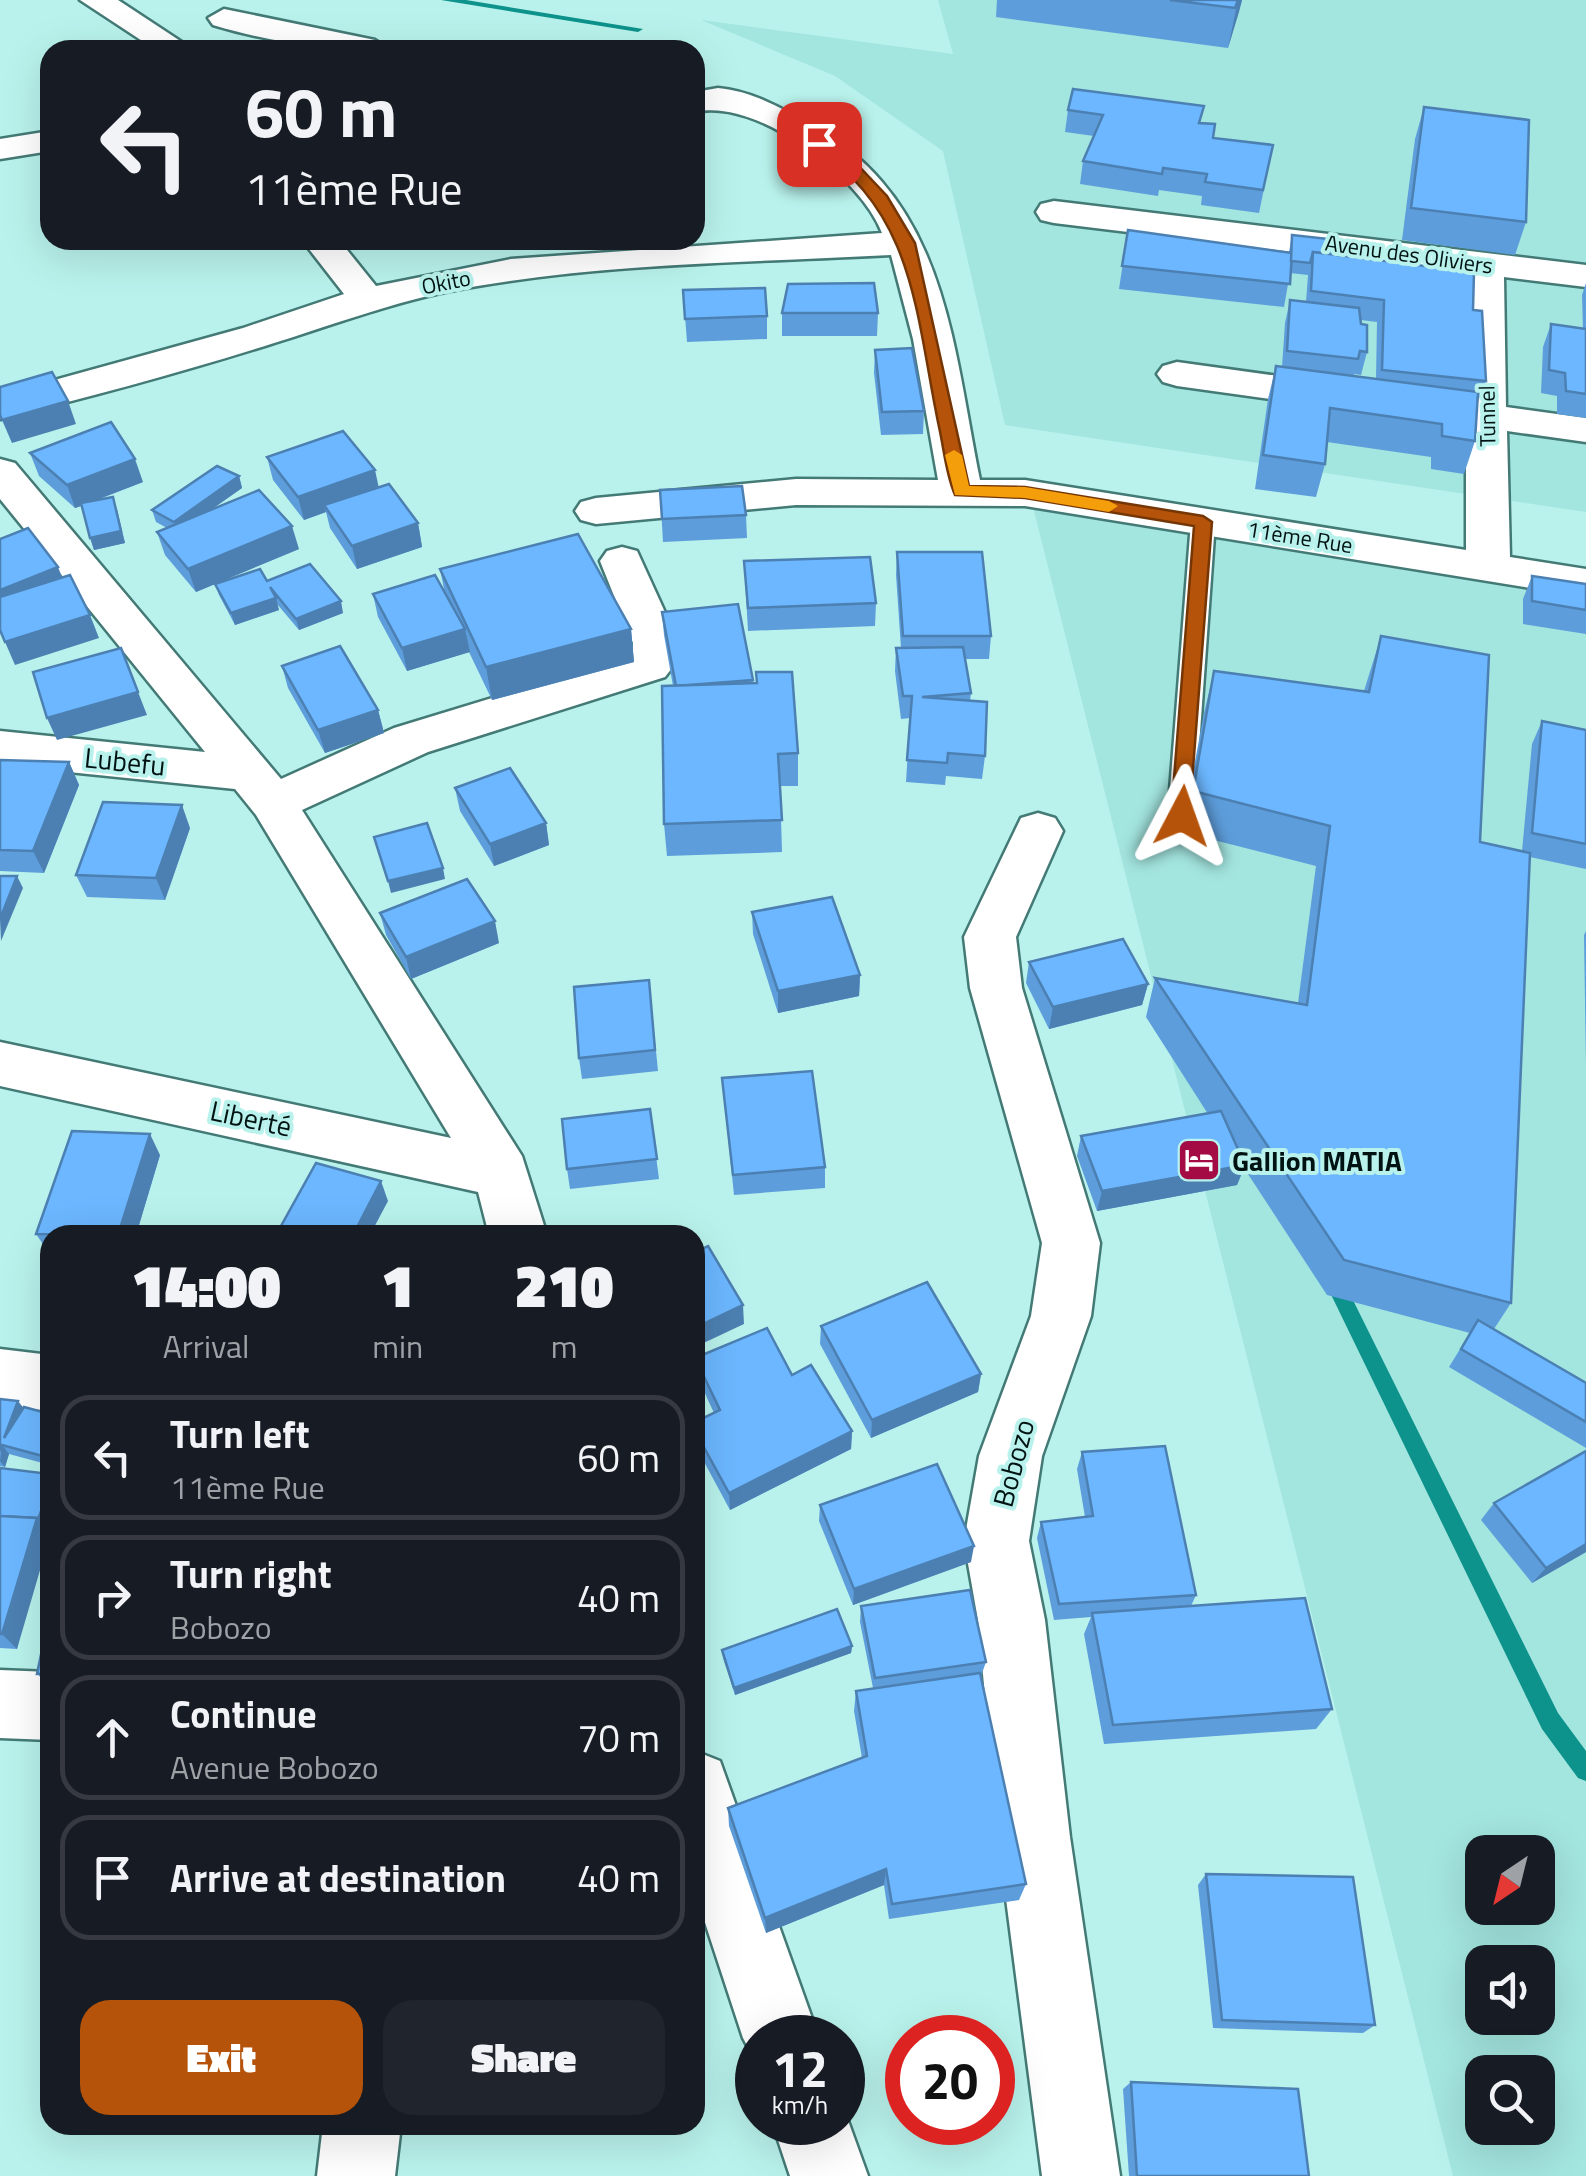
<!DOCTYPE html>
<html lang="en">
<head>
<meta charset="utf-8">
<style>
  body { margin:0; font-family:"Titillium Web",sans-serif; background:#20242c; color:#f1f3f6; height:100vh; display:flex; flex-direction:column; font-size:38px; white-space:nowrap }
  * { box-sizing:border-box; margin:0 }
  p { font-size:32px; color:#9ea1a6 }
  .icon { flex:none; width:55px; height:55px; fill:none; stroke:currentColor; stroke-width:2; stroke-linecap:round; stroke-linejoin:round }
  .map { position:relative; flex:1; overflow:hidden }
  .side { position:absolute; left:40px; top:1225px; width:665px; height:910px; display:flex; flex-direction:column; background:#171b24; border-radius:30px; box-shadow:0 10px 40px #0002 }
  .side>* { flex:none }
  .guide { position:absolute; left:40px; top:40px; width:665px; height:210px; border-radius:30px; box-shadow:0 10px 40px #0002; background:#171b24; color:#f1f3f6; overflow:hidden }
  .needle { width:65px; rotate:215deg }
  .tools { position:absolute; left:1465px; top:1835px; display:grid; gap:20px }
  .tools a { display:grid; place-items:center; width:90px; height:90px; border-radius:20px; background:#171b24; box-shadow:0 10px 40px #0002; font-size:50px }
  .speed { position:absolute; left:735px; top:2015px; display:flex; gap:20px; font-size:50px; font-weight:700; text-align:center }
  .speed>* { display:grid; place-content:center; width:130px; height:130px; border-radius:50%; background:#171b24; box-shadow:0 10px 40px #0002; line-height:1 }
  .speed small { font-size:25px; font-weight:400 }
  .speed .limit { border:15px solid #d22; background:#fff; color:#111 }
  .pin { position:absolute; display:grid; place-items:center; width:85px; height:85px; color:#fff; margin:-42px; border-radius:20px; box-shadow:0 5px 15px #0006 }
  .me { position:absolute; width:110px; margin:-55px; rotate:4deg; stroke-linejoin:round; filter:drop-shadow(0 0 8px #0008) }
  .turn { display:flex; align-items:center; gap:35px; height:210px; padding:0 40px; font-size:45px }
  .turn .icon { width:130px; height:130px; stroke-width:2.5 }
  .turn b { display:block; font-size:70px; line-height:85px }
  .eta { display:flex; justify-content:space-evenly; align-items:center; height:170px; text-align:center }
  .eta b { font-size:60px; font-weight:800; line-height:70px }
  .primary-button { display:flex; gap:20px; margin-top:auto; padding:20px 40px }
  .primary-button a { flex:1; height:115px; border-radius:30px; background:#b45309; color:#fff; font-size:40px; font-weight:800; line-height:115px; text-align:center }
  .primary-button a+a { background:#20242c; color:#f1f3f6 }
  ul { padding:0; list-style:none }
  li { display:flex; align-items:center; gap:30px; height:125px; margin:0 20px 15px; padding:0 20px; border:5px solid #363941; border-radius:30px }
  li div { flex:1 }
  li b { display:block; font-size:38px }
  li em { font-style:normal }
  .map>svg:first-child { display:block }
  .built { fill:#a3e5df; fill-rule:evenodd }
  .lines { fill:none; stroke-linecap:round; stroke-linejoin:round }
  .stream { fill:#0d928c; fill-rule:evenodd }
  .lane-casing { stroke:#447a76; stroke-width:5 }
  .street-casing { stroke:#447a76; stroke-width:5 }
  .lane { fill:#fff; fill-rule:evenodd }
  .street { fill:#fff; fill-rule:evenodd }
  .wall { fill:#5d9ddb; fill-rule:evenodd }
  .shaded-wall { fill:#4c80b2 }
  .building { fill:#6cb7ff; stroke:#4c80b2; stroke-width:2.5 }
  .route { fill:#b45309; stroke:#753606; stroke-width:2.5 }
  .slow { fill:#f59e0b }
  .labels { text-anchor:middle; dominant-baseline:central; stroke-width:8; stroke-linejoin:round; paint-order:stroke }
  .far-street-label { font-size:22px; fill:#001312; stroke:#b9f2ec }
  .street-label { font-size:28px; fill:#001312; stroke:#b9f2ec }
  .poi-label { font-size:28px; font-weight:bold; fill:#001312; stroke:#b9f2ec; text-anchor:start }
</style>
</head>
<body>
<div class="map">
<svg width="1586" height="2176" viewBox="0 0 1586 2176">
  <rect width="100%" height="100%" fill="#b9f2ec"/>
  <!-- built -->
  <g class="built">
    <path d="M938 0H1586V512L1005 425 943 151 835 76 701 20 953 54Z"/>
    <path d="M1030 495 1586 583V2176H1453ZM1482 1852H1538V1908H1482ZM1482 1962H1538V2018H1482ZM1482 2072H1538V2128H1482Z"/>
  </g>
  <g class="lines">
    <!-- stream -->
    <g class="stream">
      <path d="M441 0H466L643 29 638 32Z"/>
      <path d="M1332 1270 1339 1272 1558 1713 1586 1751V1781L1578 1778 1542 1729 1323 1278 1325 1272Z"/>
    </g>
    <!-- lane casing -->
    <g class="lane-casing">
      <path id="lane" d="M1203 515 1215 522 1194 816 1181 826 1168 816 1191 522Z"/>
    </g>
    <!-- street casing -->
    <g class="street-casing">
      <g id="street">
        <path d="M80 0H118L194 50H156Z"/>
        <path d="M224 9 375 40 391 50C328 50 273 43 213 25L208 18Z"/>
        <path d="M718 88C752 91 781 108 810 124 946 199 952 341 980 480H1025L1466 550V426L1177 386 1163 382 1157 374 1163 366 1177 362 1466 402 1467 273 1054 223 1041 220 1036 212 1041 204 1054 201 1586 265V287L1504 277 1506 407 1586 418V442L1507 431 1510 557 1586 569V597L1025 506 796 505 596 524 581 520 575 511 581 502 596 498 796 479 938 480 913 339 891 255C743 263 590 263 445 292 385 305 329 326 271 344 182 372 90 397 0 419V395L243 328 344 294 302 240H339L376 286 511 259 882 233C861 177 756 97 695 112V92Z"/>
        <path d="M50 131V151L0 159V139Z"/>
        <path d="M0 459 15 463 281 779 394 728 633 655V643L600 561 607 551 622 547 637 551 679 643V659L665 677 428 752 302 810 522 1156 547 1235H489L478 1192 0 1086V1042L451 1138 256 815 235 789 0 765V731L205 752 0 499Z"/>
        <path d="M1038 813 1055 818 1063 831 1016 937 1022 988 1100 1243 1091 1316 1042 1456 1029 1541 1045 1620 1070 1837 1120 2176H1042L998 1837 978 1620 964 1541 979 1456 1031 1316 1042 1243 970 988 964 937 1021 818Z"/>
        <path d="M0 1349 50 1355V1411L0 1405Z"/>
        <path d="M0 1670 50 1672V1740L0 1738Z"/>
        <path d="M695 1751 720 1761 819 2038H758V2066L743 2038 695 1892Z"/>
        <path d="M842 2104 868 2176H790L772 2122H842Z"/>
        <path d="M323 2125H401L395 2176H317Z"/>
      </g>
    </g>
    <!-- lane -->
    <use href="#lane" class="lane"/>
    <!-- street -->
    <use href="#street" class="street"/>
  </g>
  <!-- wall -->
  <g class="wall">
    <path d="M997 0H1242L1228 48 996 17Z"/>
    <path d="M1424 107 1526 222 1515 255 1402 240 1415 139Z"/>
    <path d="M1068 110 1201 123 1213 138 1273 145 1259 213 1201 205 1202 196 1159 190 1158 196 1080 184 1083 161 1094 136 1065 132Z"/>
    <path d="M1128 230 1289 252 1292 235 1337 255 1473 310 1486 381 1477 404 1475 441 1464 474 1431 469V457L1327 442 1325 464 1316 497 1255 489 1268 399 1276 366 1282 367 1285 323 1290 300 1306 302 1308 275 1290 273 1284 307 1119 289ZM1361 320 1377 322 1376 379 1353 376 1354 374 1361 375 1367 352Z"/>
    <path d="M1586 283V418L1557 414V396L1541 393 1543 347 1551 324 1583 329 1582 295Z"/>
    <path d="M683 290 767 316V339L687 342Z"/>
    <path d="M782 313H878L877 336H782Z"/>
    <path d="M875 350 924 411 923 434 881 435 874 373Z"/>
    <path d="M30 453 143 482 97 500 117 509 125 543 94 550 82 506 75 508 39 476Z"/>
    <path d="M267 457 378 487 418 523 422 547 357 569 330 528 326 512 304 520 273 480Z"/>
    <path d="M239 476 242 488 212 509 299 549 219 582 267 581 343 613 299 630 277 604 279 610 235 625 219 595 215 584 196 592 165 555 157 532 167 528 156 522 152 510Z"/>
    <path d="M660 490 746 515 747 538 663 542Z"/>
    <path d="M897 552 991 636 989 659H965L971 693 970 701 985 756 982 779 946 776 945 785 906 782 910 718 901 719 895 671 896 648H901L896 575Z"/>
    <path d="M744 561 876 603 875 626 748 631Z"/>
    <path d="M440 569 631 629 634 662 492 700 469 652 407 671 378 617 373 594H445Z"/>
    <path d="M1532 576 1586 584V634L1523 624V599Z"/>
    <path d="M662 612 753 680V683L798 753V786H780L782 852 667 856 664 824 673 686 664 635Z"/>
    <path d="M1381 636 1480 842 1522 851 1532 744 1542 721 1586 730V869L1530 857 1511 1303 1494 1329 1586 1383V1448L1449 1367 1470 1333 1327 1295 1244 1168 1237 1185 1097 1211 1077 1156 1081 1136 1208 1114 1146 1017 1155 978 1298 1003 1316 866 1182 832 1204 713 1214 671 1364 691Z"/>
    <path d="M282 666 378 710 384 733 325 753 288 688Z"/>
    <path d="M0 760 69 762 79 785 44 873 0 871Z"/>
    <path d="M455 788 546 823 549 845 494 866 460 811Z"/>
    <path d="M190 828 165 900 87 897 76 875Z"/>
    <path d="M752 912 860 975 859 996 778 1013 753 934Z"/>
    <path d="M380 913 499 943 411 979 386 935Z"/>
    <path d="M1586 931V1066L1584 935Z"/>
    <path d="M1029 962 1148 984 1142 1005 1049 1029 1026 983Z"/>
    <path d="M649 980 658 1071 582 1079 579 1058Z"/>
    <path d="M722 1078 825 1167V1188L734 1195Z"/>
    <path d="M650 1109 659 1179 570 1189 567 1169Z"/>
    <path d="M160 1155 136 1235H50L49 1253 36 1234Z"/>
    <path d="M821 1326 981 1374 978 1392 871 1438 820 1344Z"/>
    <path d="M695 1358 792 1375 852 1431 851 1449 730 1510 695 1445V1422L714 1413 697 1376Z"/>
    <path d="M0 1399 23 1407 50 1414V1465L9 1454 5 1467 0 1466Z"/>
    <path d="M1082 1452 1196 1595 1191 1606 1332 1709 1316 1729 1104 1744 1084 1634 1091 1617 1054 1620 1037 1538 1041 1522 1085 1517 1077 1469Z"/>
    <path d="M0 1468 45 1528 17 1649 0 1648Z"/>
    <path d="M1494 1503 1586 1552 1532 1583 1481 1520Z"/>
    <path d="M820 1505 971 1562 853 1605 819 1521Z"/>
    <path d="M861 1606 986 1662 981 1676 1026 1884 1019 1900 889 1919 884 1885 766 1933 729 1826 728 1808 862 1758 854 1711 856 1691 873 1688 860 1622Z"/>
    <path d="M50 1611V1686L37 1674Z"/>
    <path d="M852 1646 851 1653 735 1695 723 1658 722 1650Z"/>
    <path d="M1206 1874 1375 2025 1363 2033 1213 2028 1198 1885Z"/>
    <path d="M1131 2082 1309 2176H1129L1123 2089Z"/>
  </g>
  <!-- shaded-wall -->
  <g class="shaded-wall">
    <path d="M1238 0H1242L1239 12 1228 48Z"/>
    <path d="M68 401 76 424 12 443 2 420Z"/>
    <path d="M135 459 143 482 75 508 67 485Z"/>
    <path d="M375 470 380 493 324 505 326 512 304 520 298 497Z"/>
    <path d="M239 476 242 488 178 533 174 522Z"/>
    <path d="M113 497 125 543 94 550 90 538Z"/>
    <path d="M418 523 422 547 357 569 352 546Z"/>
    <path d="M292 526 299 549 196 592 188 569Z"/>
    <path d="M58 567 67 590 0 617V590Z"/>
    <path d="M276 598 279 610 235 625 231 613Z"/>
    <path d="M341 601 343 613 299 630 296 619Z"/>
    <path d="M90 615 99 638 15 665 5 642Z"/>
    <path d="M465 629 470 652 407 671 402 648Z"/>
    <path d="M631 629 634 662 492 700 486 667Z"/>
    <path d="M138 692 147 715 57 740 47 718Z"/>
    <path d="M378 710 384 733 325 753 318 730Z"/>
    <path d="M69 762 79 785 44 873 33 851Z"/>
    <path d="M182 805 190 828 165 900 156 878Z"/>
    <path d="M546 823 549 845 494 866 490 844Z"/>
    <path d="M443 868 445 879 391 893 388 881Z"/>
    <path d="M17 876 23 888 1 941 0 919Z"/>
    <path d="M495 921 499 943 411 979 406 957Z"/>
    <path d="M860 975 859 996 778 1013V991Z"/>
    <path d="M1148 984 1142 1005 1049 1029 1053 1007Z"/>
    <path d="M150 1134 160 1155 136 1235H118Z"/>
    <path d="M1245 1165 1237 1185 1097 1211 1102 1191Z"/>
    <path d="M381 1181 388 1201 370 1235H353Z"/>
    <path d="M743 1305 744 1324 695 1347V1328Z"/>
    <path d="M981 1374 978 1392 871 1438 872 1420Z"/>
    <path d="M18 1401 25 1410 4 1438Z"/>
    <path d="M852 1431 851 1449 730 1510 729 1493Z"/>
    <path d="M2 1445 9 1454 5 1467 0 1461Z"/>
    <path d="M50 1488V1515L45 1528 50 1534V1536L17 1649 2 1634 37 1518Z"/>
    <path d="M1586 1544V1552L1532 1583 1546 1568Z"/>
    <path d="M974 1546 971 1562 853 1605 854 1589Z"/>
    <path d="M852 1646 851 1653 735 1695 734 1688Z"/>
    <path d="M886 1869 884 1885 766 1933 765 1918Z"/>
  </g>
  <!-- building -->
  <g class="building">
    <path d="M1170 0H1238L1235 8Z"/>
    <path d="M1073 89 1204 106 1199 123 1215 124 1213 138 1273 145 1263 190 1205 182 1207 174 1163 168 1162 174 1083 161 1103 115 1068 110Z"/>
    <path d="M1424 107 1529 120 1526 222 1411 208Z"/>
    <path d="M1128 230 1292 253 1290 284 1122 266Z"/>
    <path d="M1292 235 1338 240 1337 255 1313 252 1310 263 1291 261Z"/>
    <path d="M1313 252 1474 272 1473 310 1482 311 1486 381 1382 370 1384 300 1311 291Z"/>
    <path d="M874 283 878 313H782L788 284Z"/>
    <path d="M765 288 767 316 685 319 683 290Z"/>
    <path d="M1290 300 1359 308 1361 324 1367 325V352L1360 351 1358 359 1287 351Z"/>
    <path d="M1551 324 1586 329V394L1566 391 1565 373 1549 370Z"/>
    <path d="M912 348 924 411 882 412 875 350Z"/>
    <path d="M1276 366 1478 392 1475 441 1442 436V424L1330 408 1325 464 1263 455Z"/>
    <path d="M52 372 68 401 2 420 0 415V387Z"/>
    <path d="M111 422 135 459 67 485 30 453Z"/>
    <path d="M343 431 375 470 298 497 267 457Z"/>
    <path d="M217 466 239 476 174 522 152 510Z"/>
    <path d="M389 484 418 523 352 546 324 505Z"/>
    <path d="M742 486 746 515 662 519 660 490Z"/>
    <path d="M259 490 292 526 188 569 157 532Z"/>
    <path d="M113 497 121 531 90 538 81 503Z"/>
    <path d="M28 528 58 567 0 590V539Z"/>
    <path d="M578 534 631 629 486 667 440 569Z"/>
    <path d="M897 552H982L991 636H903Z"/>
    <path d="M870 557 876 603 748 608 744 561Z"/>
    <path d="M310 564 341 601 296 619 270 587 276 598 231 613 215 584 260 569 267 581Z"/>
    <path d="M70 575 90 615 5 642 0 630V597Z"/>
    <path d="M435 575 465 629 402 648 373 594Z"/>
    <path d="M1532 576 1586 584V610L1532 601Z"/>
    <path d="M738 604 753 680 676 686 662 612Z"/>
    <path d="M1381 636 1489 655 1480 842 1530 853 1511 1303 1344 1260 1155 978 1307 1005 1330 826 1193 791 1214 671 1369 692Z"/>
    <path d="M340 646 378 710 318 730 282 666Z"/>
    <path d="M963 647 971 693 922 697 987 702 985 756 948 753 947 763 907 760 912 696H903L896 648Z"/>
    <path d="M121 648 138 692 47 718 33 672Z"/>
    <path d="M756 672H792L798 753 778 754 782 820 664 824 662 686 757 683Z"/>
    <path d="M1542 721 1586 730V844L1532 833Z"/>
    <path d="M0 760 69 762 33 851 0 850Z"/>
    <path d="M510 768 546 823 490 844 455 788Z"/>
    <path d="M103 802 182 805 156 878 76 875Z"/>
    <path d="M427 823 443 868 388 881 374 837Z"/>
    <path d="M0 876H17L0 919Z"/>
    <path d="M467 879 495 921 406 957 380 913Z"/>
    <path d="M832 897 860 975 778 991 752 912Z"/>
    <path d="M1123 939 1148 984 1053 1007 1029 962Z"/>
    <path d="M649 980 655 1050 579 1058 574 987Z"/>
    <path d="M812 1071 825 1167 733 1175 722 1078Z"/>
    <path d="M650 1109 657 1159 567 1169 562 1119Z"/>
    <path d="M1221 1111 1245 1165 1102 1191 1081 1136Z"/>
    <path d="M72 1131 150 1134 118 1235 36 1234Z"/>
    <path d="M316 1163 381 1181 353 1235H276Z"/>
    <path d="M708 1246 743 1305 695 1328V1252Z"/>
    <path d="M927 1282 981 1374 872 1420 821 1326Z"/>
    <path d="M1478 1320 1586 1383V1422L1461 1349Z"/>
    <path d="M767 1328 792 1375 811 1365 852 1431 729 1493 695 1431V1422L720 1410 695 1358Z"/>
    <path d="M0 1399 18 1401 4 1438 24 1407 50 1414V1458L2 1445 0 1451Z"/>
    <path d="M1165 1446 1196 1595 1059 1604 1041 1522 1093 1516 1082 1452Z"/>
    <path d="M1586 1451V1544L1546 1568 1494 1503Z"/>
    <path d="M937 1464 974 1546 854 1589 820 1505Z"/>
    <path d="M0 1468 50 1474V1488L38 1519 37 1518 0 1516Z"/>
    <path d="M0 1516 37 1518 2 1634H0Z"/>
    <path d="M970 1590 986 1662 875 1678 861 1606Z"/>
    <path d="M1305 1598 1332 1709 1113 1725 1092 1613Z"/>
    <path d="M837 1609 852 1646 734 1688 722 1650Z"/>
    <path d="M50 1611V1673L37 1674Z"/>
    <path d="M980 1673 1026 1884 892 1904 886 1869 765 1918 728 1808 867 1756 856 1691Z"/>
    <path d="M1206 1874 1353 1877 1375 2025 1222 2020Z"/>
    <path d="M1131 2082 1298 2089 1309 2176H1137Z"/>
  </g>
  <!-- route -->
  <path class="route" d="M819 140 852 159 887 196 915 243 969 486 1025 487 1203 516 1212 522 1189 821H1174L1171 816 1194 526 1025 498 955 495C946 475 944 449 939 427 916 318 916 212 814 147Z"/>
  <!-- slow -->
  <path class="slow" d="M954 450 962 455 969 486 1025 487 1109 501 1118 506 1109 512 1025 498 955 495 945 455Z"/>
  <!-- icons -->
  <defs>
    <g id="hotel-square" transform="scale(2.25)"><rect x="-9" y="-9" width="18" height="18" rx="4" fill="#a40a43" stroke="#b9f2ec"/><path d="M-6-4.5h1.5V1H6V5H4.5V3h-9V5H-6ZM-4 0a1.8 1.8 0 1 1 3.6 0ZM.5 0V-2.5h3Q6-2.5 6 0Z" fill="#fff"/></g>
  </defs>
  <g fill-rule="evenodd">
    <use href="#hotel-square" x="1199" y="1160"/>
  </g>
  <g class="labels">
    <!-- far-street labels -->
    <g class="far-street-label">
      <text transform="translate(1409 254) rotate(8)">Avenu des Oliviers</text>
      <text transform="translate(446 282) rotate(-11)">Okito</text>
      <text transform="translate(1487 416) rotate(-91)">Tunnel</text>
      <text transform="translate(1300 537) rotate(9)">11ème Rue</text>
    </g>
    <!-- street labels -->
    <g class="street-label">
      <text transform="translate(125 761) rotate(6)">Lubefu</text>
      <text transform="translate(251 1118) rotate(12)">Liberté</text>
      <text transform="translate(1013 1463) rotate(-75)">Bobozo</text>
    </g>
    <!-- poi labels -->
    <g class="poi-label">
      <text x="1232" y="1160">Gallion MATIA</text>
    </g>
  </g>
</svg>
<div class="tools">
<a><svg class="needle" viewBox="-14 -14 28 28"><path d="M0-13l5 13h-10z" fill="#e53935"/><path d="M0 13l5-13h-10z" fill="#9ea1a6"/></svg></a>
<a><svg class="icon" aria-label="sound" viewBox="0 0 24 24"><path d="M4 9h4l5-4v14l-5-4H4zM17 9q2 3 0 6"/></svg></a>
<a><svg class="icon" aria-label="search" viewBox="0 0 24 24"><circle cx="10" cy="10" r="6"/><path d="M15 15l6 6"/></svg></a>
</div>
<div class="speed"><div>12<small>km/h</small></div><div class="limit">20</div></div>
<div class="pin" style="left:819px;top:144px;background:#d93025"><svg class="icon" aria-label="arrive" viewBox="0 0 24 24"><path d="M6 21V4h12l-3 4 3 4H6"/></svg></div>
<svg class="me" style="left:1182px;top:816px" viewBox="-20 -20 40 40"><path d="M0-17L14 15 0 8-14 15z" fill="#b45309" stroke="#fff" stroke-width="4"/></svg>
<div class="guide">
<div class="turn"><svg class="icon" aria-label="left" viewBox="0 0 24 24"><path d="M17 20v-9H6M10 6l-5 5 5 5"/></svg><div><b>60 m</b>11ème Rue</div></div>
</div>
<section class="side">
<div class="eta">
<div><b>14:00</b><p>Arrival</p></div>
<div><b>1</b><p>min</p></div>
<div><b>210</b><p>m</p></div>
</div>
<ul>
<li><svg class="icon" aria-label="left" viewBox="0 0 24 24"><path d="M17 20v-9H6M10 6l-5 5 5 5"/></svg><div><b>Turn left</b><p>11ème Rue</p></div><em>60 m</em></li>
<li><svg class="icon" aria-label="right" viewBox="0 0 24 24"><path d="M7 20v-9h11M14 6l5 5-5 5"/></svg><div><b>Turn right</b><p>Bobozo</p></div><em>40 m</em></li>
<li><svg class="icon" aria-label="ahead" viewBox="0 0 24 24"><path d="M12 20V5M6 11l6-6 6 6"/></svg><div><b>Continue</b><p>Avenue Bobozo</p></div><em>70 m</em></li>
<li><svg class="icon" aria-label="arrive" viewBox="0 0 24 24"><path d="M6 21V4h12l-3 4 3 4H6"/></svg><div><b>Arrive at destination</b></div><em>40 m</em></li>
</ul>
<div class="primary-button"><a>Exit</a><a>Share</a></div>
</section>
</div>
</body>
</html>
